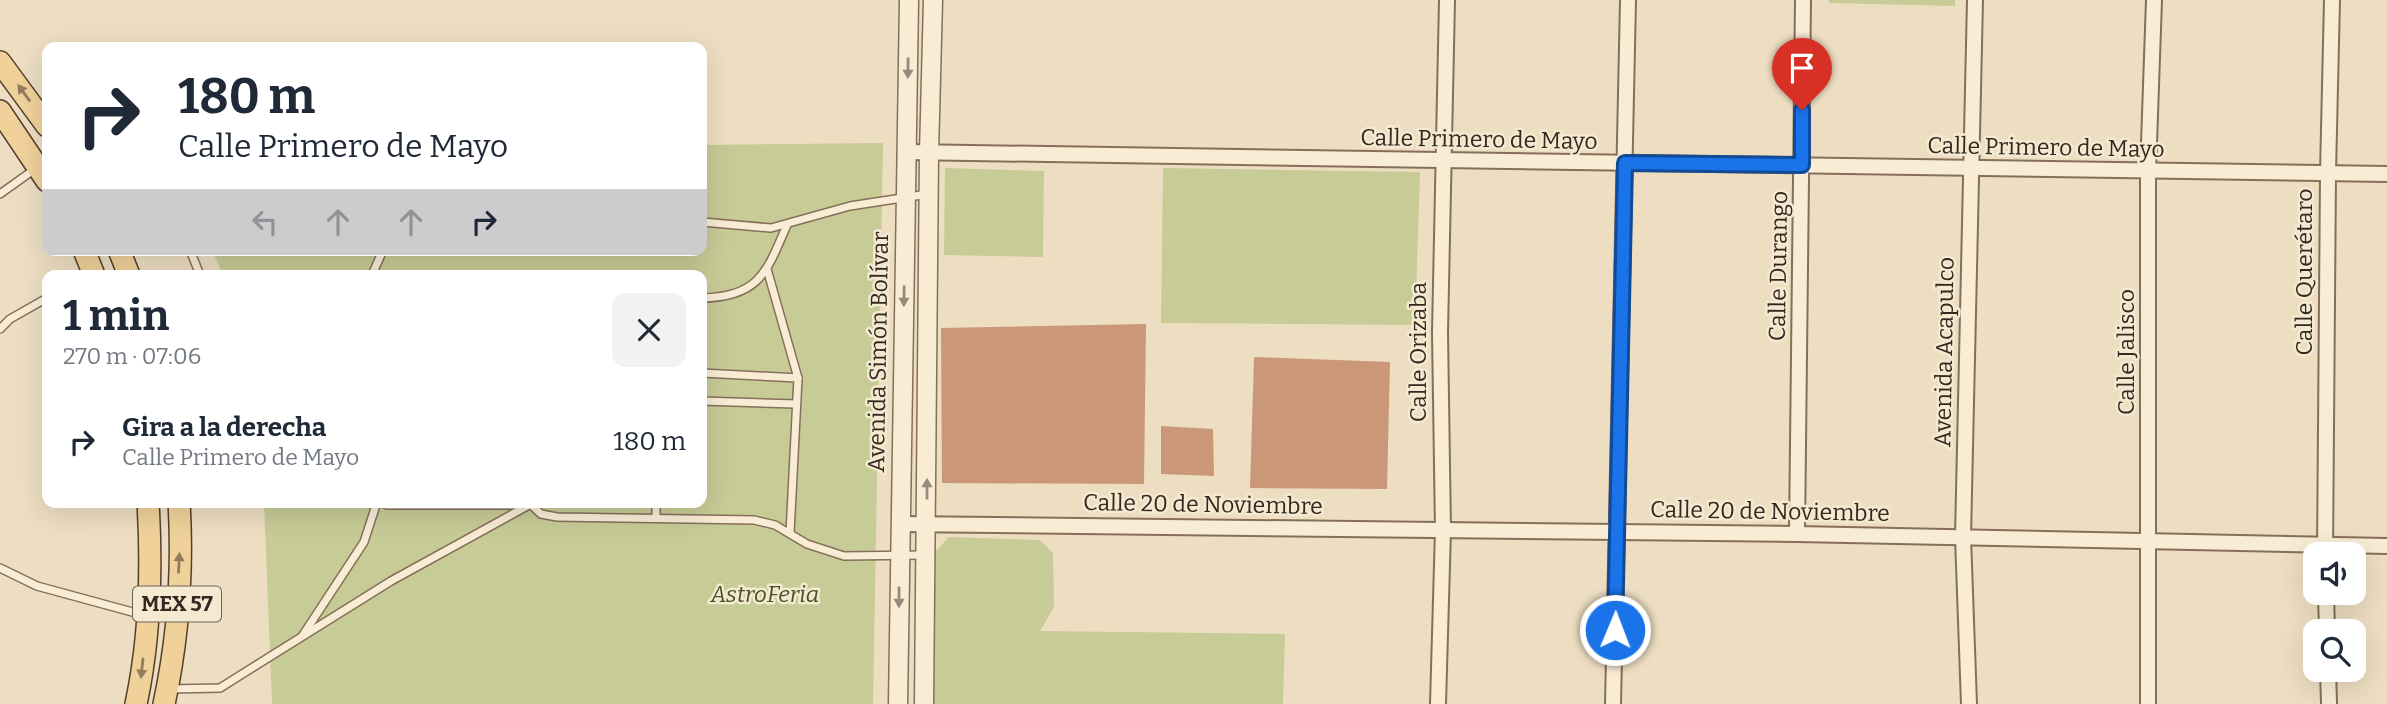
<!DOCTYPE html>
<html lang="es">
<head>
<meta charset="utf-8">
<style>
  body { margin:0; font-family:Bitter,serif; background:#f2f2f3; color:#1f2937; height:100vh; display:flex; flex-direction:column; font-size:26px; white-space:nowrap }
  * { box-sizing:border-box; margin:0 }
  p { font-size:23px; color:#747a83 }
  .icon { flex:none; width:38px; height:38px; fill:none; stroke:currentColor; stroke-width:2; stroke-linecap:round; stroke-linejoin:round }
  .map { position:relative; flex:1; overflow:hidden }
  .panel { position:absolute; left:42px; top:270px; width:665px; height:238px; display:flex; flex-direction:column; background:#fff; border-radius:14px; box-shadow:0 7px 28px #0002 }
  .panel>* { flex:none }
  .top-card { position:absolute; left:42px; top:42px; width:665px; height:214px; border-radius:14px; box-shadow:0 7px 28px #0002; background:#fff; color:#1f2937; overflow:hidden }
  .fabs { position:absolute; left:2303px; top:542px; display:grid; gap:14px }
  .fabs a { display:grid; place-items:center; width:63px; height:63px; border-radius:14px; background:#fff; box-shadow:0 7px 28px #0002; font-size:35px }
  .pin { position:absolute; display:grid; place-items:center; width:60px; height:60px; color:#fff; margin:-72px -30px; border-radius:50% 50% 50% 0; rotate:-45deg; box-shadow:0 0 7px #0007 }
  .pin .icon { rotate:45deg }
  .me { position:absolute; width:77px; margin:-38px; rotate:1deg; stroke-linejoin:round; filter:drop-shadow(0 0 5px #0008) }
  .turn { display:flex; align-items:center; gap:24px; height:147px; padding:0 21px; font-size:32px }
  .turn .icon { width:91px; height:91px; stroke-width:2.5 }
  .turn b { display:block; font-size:49px; line-height:60px }
  .lanes { display:flex; align-items:center; height:66px; padding:0 21px; background:#0003; justify-content:center; gap:35px; direction:ltr }
  .lanes .off { opacity:.35 }
  .round { display:grid; place-items:center; flex:none; width:74px; height:74px; border-radius:14px; background:#f2f2f3 }
  .head { display:flex; align-items:center; justify-content:space-between; height:119px; padding:0 21px }
  h1 { font-size:42px; font-weight:700; line-height:52px }
  ul { padding:0; list-style:none }
  li { display:flex; align-items:center; gap:21px; height:105px; padding:0 21px }
  li div { flex:1 }
  li b { display:block; font-size:26px }
  li em { font-style:normal }
  .map>svg:first-child { display:block }
  .green { fill:#c7cb96 }
  .building { fill:#ca9779 }
  .lines { fill:none; stroke-linecap:round; stroke-linejoin:round }
  .service-casing { stroke:#866f5a; stroke-width:10 }
  .minor-casing { stroke:#866f5a; stroke-width:18 }
  .tertiary-casing { stroke:#866f5a; stroke-width:21 }
  .primary-casing { stroke:#543e2e; stroke-width:24 }
  .service { stroke:#f8ecd5; stroke-width:7 }
  .minor { stroke:#f8ecd5; stroke-width:14 }
  .tertiary { stroke:#f8ecd5; stroke-width:18 }
  .primary { stroke:#f0d19a; stroke-width:21 }
  .oneway { fill:#978a7a }
  .oneway2 { fill:#937c5c }
  .route-casing { stroke:#114b97; stroke-width:18 }
  .route { stroke:#1a73e8; stroke-width:12 }
  .labels { text-anchor:middle; dominant-baseline:central; stroke-width:5; stroke-linejoin:round; paint-order:stroke }
  .shield { fill:#f4e9d1; stroke:#6f6254; stroke-width:2 }
  .shield-label { font-size:21px; font-weight:bold; fill:#36281e }
  .street-label { font-size:23px; fill:#36281e; stroke:#f4e9d1 }
  .park-label { font-size:23px; font-style:italic; fill:#495225; stroke:#f4e9d1 }
</style>
</head>
<body>
<div class="map">
<svg width="2387" height="704" viewBox="0 0 2387 704">
  <rect width="100%" height="100%" fill="#eddec2"/>
  <!-- green -->
  <g class="green">
    <path d="M1829 0H1955V6L1829 3Z"/>
    <path d="M883 143 873 704H272L264 502H702V275H223L212 250H702V145Z"/>
    <path d="M945 168 1044 171 1043 257 944 255Z"/>
    <path d="M1163 168 1420 172 1415 325 1161 323Z"/>
    <path d="M949 537 1040 540 1053 553 1054 607 1040 631 1285 634 1283 704H932L935 552Z"/>
  </g>
  <!-- building -->
  <g class="building">
    <path d="M1146 324 1144 484 942 483 941 328Z"/>
    <path d="M1254 357 1390 362 1387 489 1250 488Z"/>
    <path d="M1161 426 1213 429 1214 476 1161 474Z"/>
  </g>
  <g class="lines">
    <!-- service casing -->
    <g class="service-casing">
      <g id="service">
        <path d="M0 194 35 169"/>
        <path d="M702 222 771 228 850 206 928 194"/>
        <path d="M190 250 200 275"/>
        <path d="M767 269 798 378"/>
        <path d="M372 275 383 250"/>
        <path d="M702 298C760 297 767 271 787 225"/>
        <path d="M0 329 10 319 47 298"/>
        <path d="M702 373 798 378 790 533"/>
        <path d="M702 401 796 404"/>
        <path d="M380 502 387 505H528"/>
        <path d="M528 502 541 514 557 517 754 520 775 525 807 544 844 556 926 555"/>
        <path d="M656 517V502"/>
        <path d="M0 568 37 586 147 616"/>
        <path d="M303 635 364 542 377 502"/>
        <path d="M168 689 220 688 391 581 529 505"/>
      </g>
    </g>
    <!-- minor casing -->
    <g class="minor-casing">
      <g id="minor">
        <path d="M907 152 2387 174"/>
        <path d="M900 524 1797 534 2387 546"/>
        <path d="M1797 534 1803 0"/>
        <path d="M2325 555 2328 173 2332 0"/>
        <path d="M2326 593 2327 632"/>
        <path d="M2328 670 2329 703"/>
        <path d="M1438 704 1443 530 1440 332 1447 0"/>
        <path d="M1613 704 1628 0"/>
        <path d="M1969 704 1963 537 1975 0"/>
        <path d="M2148 704V172L2154 0"/>
      </g>
    </g>
    <!-- tertiary casing -->
    <g class="tertiary-casing">
      <g id="tertiary">
        <path d="M898 704 909 0"/>
        <path d="M924 704 929 153 933 0"/>
      </g>
    </g>
    <!-- primary casing -->
    <g class="primary-casing">
      <g id="primary">
        <path d="M0 62 47 126"/>
        <path d="M0 111 47 181"/>
        <path d="M84 250 94 275"/>
        <path d="M119 250 129 275"/>
        <path d="M136 704C150 639 152 569 148 502"/>
        <path d="M164 704C178 639 183 569 179 502"/>
      </g>
    </g>
    <!-- service -->
    <use href="#service" class="service"/>
    <!-- minor -->
    <use href="#minor" class="minor"/>
    <!-- tertiary -->
    <use href="#tertiary" class="tertiary"/>
    <!-- primary -->
    <use href="#primary" class="primary"/>
  </g>
  <!-- one-way arrows -->
  <defs><path id="oneway-solid" d="M-6-.8H1V-3.2L6.5 0L1 3.2V.8H-6Z" transform="scale(1.75)"/></defs>
  <g class="oneway">
    <use href="#oneway-solid" transform="translate(908 68) rotate(91)"/>
    <use href="#oneway-solid" transform="translate(904 296) rotate(91)"/>
    <use href="#oneway-solid" transform="translate(927 489) rotate(-90)"/>
    <use href="#oneway-solid" transform="translate(899 597) rotate(90)"/>
  </g>
  <g class="oneway2">
    <use href="#oneway-solid" transform="translate(24 93) rotate(-126)"/>
    <use href="#oneway-solid" transform="translate(179 563) rotate(-87)"/>
    <use href="#oneway-solid" transform="translate(142 668) rotate(96)"/>
  </g>
  <g class="lines">
    <!-- route casing -->
    <g class="route-casing">
      <path id="route" d="M1615 630 1625 163 1802 165V110"/>
    </g>
    <!-- route -->
    <use href="#route" class="route"/>
  </g>
  <g class="labels">
    <!-- shield labels -->
    <rect class="shield" x="133" y="586.5" width="88" height="35" rx="5"/>
    <g class="shield-label">
      <text x="177" y="604">MEX 57</text>
    </g>
    <!-- street labels -->
    <g class="street-label">
      <text transform="translate(1479 139) rotate(1)">Calle Primero de Mayo</text>
      <text transform="translate(2046 147) rotate(1)">Calle Primero de Mayo</text>
      <text transform="translate(1778 266) rotate(-89)">Calle Durango</text>
      <text transform="translate(2304 272) rotate(-90)">Calle Querétaro</text>
      <text transform="translate(878 352) rotate(-89)">Avenida Simón Bolívar</text>
      <text transform="translate(1418 352) rotate(-90)">Calle Orizaba</text>
      <text transform="translate(1944 352) rotate(-89)">Avenida Acapulco</text>
      <text transform="translate(2126 352) rotate(-90)">Calle Jalisco</text>
      <text transform="translate(1203 504) rotate(1)">Calle 20 de Noviembre</text>
      <text transform="translate(1770 511) rotate(1)">Calle 20 de Noviembre</text>
    </g>
    <!-- park labels -->
    <g class="park-label">
      <text x="765" y="594">AstroFeria</text>
    </g>
  </g>
</svg>
<div class="fabs">
<a><svg class="icon" aria-label="sound" viewBox="0 0 24 24"><path d="M4 9h4l5-4v14l-5-4H4zM17 9q2 3 0 6"/></svg></a>
<a><svg class="icon" aria-label="search" viewBox="0 0 24 24"><circle cx="10" cy="10" r="6"/><path d="M15 15l6 6"/></svg></a>
</div>
<div class="pin" style="left:1802px;top:110px;background:#d93025"><svg class="icon" aria-label="arrive" viewBox="0 0 24 24"><path d="M6 21V4h12l-3 4 3 4H6"/></svg></div>
<svg class="me" style="left:1615px;top:630px" viewBox="-20 -20 40 40"><circle r="17" fill="#1a73e8" stroke="#fff" stroke-width="3"/><path d="M0-11L8 9 0 5-8 9z" fill="#fff"/></svg>
<div class="top-card">
<div class="turn"><svg class="icon" aria-label="right" viewBox="0 0 24 24"><path d="M7 20v-9h11M14 6l5 5-5 5"/></svg><div><b>180 m</b>Calle Primero de Mayo</div></div>
<div class="lanes"><svg class="icon off" aria-label="left" viewBox="0 0 24 24"><path d="M17 20v-9H6M10 6l-5 5 5 5"/></svg><svg class="icon off" aria-label="ahead" viewBox="0 0 24 24"><path d="M12 20V5M6 11l6-6 6 6"/></svg><svg class="icon off" aria-label="ahead" viewBox="0 0 24 24"><path d="M12 20V5M6 11l6-6 6 6"/></svg><svg class="icon" aria-label="right" viewBox="0 0 24 24"><path d="M7 20v-9h11M14 6l5 5-5 5"/></svg></div>
</div>
<section class="panel">
<div class="head"><div><h1>1 min</h1><p>270 m · 07:06</p></div><a class="round"><svg class="icon" aria-label="close" viewBox="0 0 24 24"><path d="M6 6l12 12M18 6L6 18"/></svg></a></div>
<ul>
<li><svg class="icon" aria-label="right" viewBox="0 0 24 24"><path d="M7 20v-9h11M14 6l5 5-5 5"/></svg><div><b>Gira a la derecha</b><p>Calle Primero de Mayo</p></div><em>180 m</em></li>
</ul>
</section>
</div>
</body>
</html>
